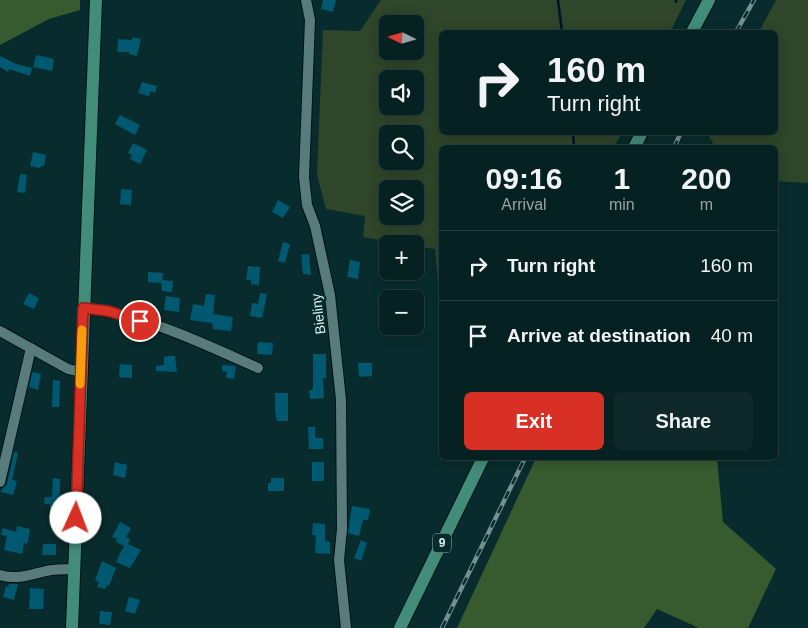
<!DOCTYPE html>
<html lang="en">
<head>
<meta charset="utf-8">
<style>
  body { margin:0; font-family:Helvetica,sans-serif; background:#0f292a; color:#f1f3f6; height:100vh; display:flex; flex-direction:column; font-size:19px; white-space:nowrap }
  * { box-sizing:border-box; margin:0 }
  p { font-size:16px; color:#98a3a5 }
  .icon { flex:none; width:28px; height:28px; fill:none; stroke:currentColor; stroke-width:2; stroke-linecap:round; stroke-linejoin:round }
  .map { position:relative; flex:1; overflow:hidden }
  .details { position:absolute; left:439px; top:145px; width:339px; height:315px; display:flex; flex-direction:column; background:#062122; border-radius:8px; box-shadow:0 2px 12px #0003,0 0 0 1px #273e40 }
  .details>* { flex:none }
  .hud { position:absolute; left:439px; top:30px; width:339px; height:105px; border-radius:8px; box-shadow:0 2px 12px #0003,0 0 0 1px #273e40; background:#062122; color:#f1f3f6; overflow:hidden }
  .needle { width:32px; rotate:275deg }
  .controls { position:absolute; left:379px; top:15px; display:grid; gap:10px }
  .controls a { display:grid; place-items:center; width:45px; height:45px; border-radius:8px; background:#062122; box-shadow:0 2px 12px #0003,0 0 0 1px #273e40; font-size:25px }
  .pin { position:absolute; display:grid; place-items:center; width:42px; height:42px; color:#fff; margin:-21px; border:2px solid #fff; border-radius:50%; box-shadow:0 1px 5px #0007 }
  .me { position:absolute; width:55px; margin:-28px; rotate:2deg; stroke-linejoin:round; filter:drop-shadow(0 0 4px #0008) }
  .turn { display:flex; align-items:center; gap:18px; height:105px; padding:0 25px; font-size:22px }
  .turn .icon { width:65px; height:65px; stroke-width:2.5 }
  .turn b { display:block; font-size:35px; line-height:42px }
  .eta { display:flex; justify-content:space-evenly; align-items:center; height:85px; text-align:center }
  .eta b { font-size:30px; font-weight:700; line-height:35px }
  .action { display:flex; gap:10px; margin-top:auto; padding:10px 25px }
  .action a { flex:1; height:58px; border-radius:8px; background:#d93025; color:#fff; font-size:20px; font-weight:700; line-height:58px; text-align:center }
  .action a+a { background:#0f292a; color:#f1f3f6 }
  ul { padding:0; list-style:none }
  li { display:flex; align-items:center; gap:15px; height:70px; padding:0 25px; border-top:1px solid #273e40 }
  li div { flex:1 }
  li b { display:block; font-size:19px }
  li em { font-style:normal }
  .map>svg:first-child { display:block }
  .green { fill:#2f462a; fill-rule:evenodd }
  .forest { fill:#375b2f }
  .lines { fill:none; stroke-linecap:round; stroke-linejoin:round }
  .stream { stroke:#00122f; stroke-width:2.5 }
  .building { fill:#015871 }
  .minor-casing { stroke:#001314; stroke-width:12 }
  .major-casing { stroke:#001314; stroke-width:14 }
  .minor { stroke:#587b7c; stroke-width:10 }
  .major { stroke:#428c7a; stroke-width:12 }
  .rail-casing { stroke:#759091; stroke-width:4.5 }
  .rail { stroke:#082c2d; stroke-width:2.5; stroke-dasharray:8; stroke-linecap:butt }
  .route-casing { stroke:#8d1f18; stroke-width:12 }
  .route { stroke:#d93025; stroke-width:9 }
  .slow { stroke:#f59e0b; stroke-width:9 }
  .labels { text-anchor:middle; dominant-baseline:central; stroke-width:5; stroke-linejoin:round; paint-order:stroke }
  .shield { fill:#082c2d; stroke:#9cb4b4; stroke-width:1 }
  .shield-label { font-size:12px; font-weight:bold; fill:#dbeeee }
  .street-label { font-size:14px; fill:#dbeeee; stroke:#082c2d }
</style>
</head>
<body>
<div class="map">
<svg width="808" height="628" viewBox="0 0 808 628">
  <rect width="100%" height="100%" fill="#082c2d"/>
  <!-- green -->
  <g class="green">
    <path d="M381 0H686L670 32H441V132L622 133 614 147 441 148V316L435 249 415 246V244H404L363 237 365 216 326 209 317 175 323 30 360 31ZM388 24H415V51H388ZM388 79H415V106H388ZM388 134H415V161H388ZM388 189H415V216H388Z"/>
    <path d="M776 0H808V183L775 181V148L715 147 707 133 775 132V32H759Z"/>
  </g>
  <!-- forest -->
  <g class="forest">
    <path d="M0 0H80V10L49 19 0 45Z"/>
    <path d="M536 458H717L723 522 776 569 748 628H699L657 609 644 628H457Z"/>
  </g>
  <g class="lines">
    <!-- stream -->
    <g class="stream">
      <path d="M558 0 562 32"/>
      <path d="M676 0V2"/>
      <path d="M573 132 574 148"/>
    </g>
  </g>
  <!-- building -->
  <g class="building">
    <path d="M323 0H336L333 12 321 9Z"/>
    <path d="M133 37 141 39 137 56 129 54V52H117L118 39 132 40Z"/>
    <path d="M36 55 54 59 52 71 33 67Z"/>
    <path d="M0 56 16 64 32 68 30 76 9 69 8 72 0 67Z"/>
    <path d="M142 82 157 86 155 93 150 91 149 96 138 93Z"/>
    <path d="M120 115 140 125 135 135 115 124Z"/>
    <path d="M133 143 147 150 140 164 130 159 132 155 128 153Z"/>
    <path d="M33 152 46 155 44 166H41L40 168 30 166Z"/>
    <path d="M20 174 27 175 25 193 17 192Z"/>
    <path d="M121 189 132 190 131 205 120 204Z"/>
    <path d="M278 200 290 207 283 218 272 212Z"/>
    <path d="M283 242 290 244 285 263 278 261Z"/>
    <path d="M309 254 310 266 311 275 303 274 301 255Z"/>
    <path d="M350 260 360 262 358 279 347 277Z"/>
    <path d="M248 266 260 267 259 285 251 284V280H246Z"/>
    <path d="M148 272 163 273 162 280 173 281 172 292 162 291 161 283 148 282Z"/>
    <path d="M29 293 39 298 34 309 23 304Z"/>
    <path d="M260 293 267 294 262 318 250 316 252 303 260 304H258Z"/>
    <path d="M206 294 215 295 213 314 233 317 231 331 213 329V325L211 323 190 320 193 304 204 306Z"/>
    <path d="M166 296 180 298 179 312 164 310Z"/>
    <path d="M258 342 273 343 272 355 257 354Z"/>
    <path d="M313 354H326V378H323L324 398 310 399 309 390H312L313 387Z"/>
    <path d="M168 356H175L177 372 156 371V366L164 365V357Z"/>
    <path d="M358 363H372V376L359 377Z"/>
    <path d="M120 364 132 365V378L119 377Z"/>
    <path d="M222 365 236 366 234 379 226 378 227 372 222 371Z"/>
    <path d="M34 372 41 374 38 390 29 387 32 373Z"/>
    <path d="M53 380 60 381 59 407H52Z"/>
    <path d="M275 393H288V421H277L275 411Z"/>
    <path d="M308 427H315V438H323V449H309Z"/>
    <path d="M14 452 18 453 12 480 17 481 13 495 1 492 2 489 7 484Z"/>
    <path d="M115 462 127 465 125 478 113 475Z"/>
    <rect x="312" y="462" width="12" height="19"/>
    <path d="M53 478 60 479 59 524 51 523V520H50V504H44L45 497H52Z"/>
    <path d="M271 478H284V491H268V483H271Z"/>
    <path d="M352 506 370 509 368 520H363L359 536 348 533Z"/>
    <path d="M120 522 131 528 126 537 130 539 128 544 141 550 130 568 116 562 124 546 116 542 117 539 112 537Z"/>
    <path d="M313 523 325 524V541L330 542V554L315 553 316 538 315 535H312Z"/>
    <path d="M17 526 30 529 28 541 27 544 24 543 22 554 4 550 7 536 1 535 3 528 16 532Z"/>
    <path d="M361 540 367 543 361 561 354 558Z"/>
    <path d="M43 544H56V555H42Z"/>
    <path d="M102 561 116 568 109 586 107 585 105 589 97 587 99 582 95 580Z"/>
    <path d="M9 584H18L14 600 3 597 6 586 8 587Z"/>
    <path d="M30 588 44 589 43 609H29Z"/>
    <path d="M129 597 140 600 135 614 125 611Z"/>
    <path d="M100 611 112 612 110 625 99 624Z"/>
  </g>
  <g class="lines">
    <!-- minor casing -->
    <g class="minor-casing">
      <g id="minor">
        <path d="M306 0 310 20 304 177 307 205 315 226 330 295 341 400 342 529 339 560 346 628"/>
        <path d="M83 308C145 315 202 343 258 368"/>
        <path d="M0 331 68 369 81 372"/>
        <path d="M0 482 31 348"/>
        <path d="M0 575C17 580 30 575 46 571 55 569 65 569 74 569"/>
      </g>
    </g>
    <!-- major casing -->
    <g class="major-casing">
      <g id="major">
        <path d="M692 32 709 0"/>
        <path d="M634 148 642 132"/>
        <path d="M72 628 96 0"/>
        <path d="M400 628 483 458"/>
      </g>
    </g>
    <!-- minor -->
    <use href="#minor" class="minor"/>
    <!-- major -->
    <use href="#major" class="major"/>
    <!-- rail casing -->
    <g class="rail-casing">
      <g id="rail">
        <path d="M736 32 754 0"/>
        <path d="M674 148 681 132"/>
        <path d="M442 628 525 458"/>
      </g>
    </g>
    <!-- rail -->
    <use href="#rail" class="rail"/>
  </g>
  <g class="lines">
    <!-- route casing -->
    <g class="route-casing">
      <path id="route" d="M76 518 83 308 108 311 140 321"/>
    </g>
    <!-- route -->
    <use href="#route" class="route"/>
    <!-- slow -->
    <path class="slow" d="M80 384 82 330"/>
  </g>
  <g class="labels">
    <!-- shield labels -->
    <rect class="shield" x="433" y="533.5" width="18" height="19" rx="4"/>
    <g class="shield-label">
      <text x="442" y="543">9</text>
    </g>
    <!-- street labels -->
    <g class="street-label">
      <text transform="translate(318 314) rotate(-97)">Bieliny</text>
    </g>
  </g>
</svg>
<div class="controls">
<a><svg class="needle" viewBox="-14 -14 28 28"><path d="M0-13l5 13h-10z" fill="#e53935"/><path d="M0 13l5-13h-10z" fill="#98a3a5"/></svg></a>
<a><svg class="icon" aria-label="sound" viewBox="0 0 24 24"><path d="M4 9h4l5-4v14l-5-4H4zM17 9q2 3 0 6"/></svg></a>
<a><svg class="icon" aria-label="search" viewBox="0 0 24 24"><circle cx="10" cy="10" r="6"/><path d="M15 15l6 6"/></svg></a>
<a><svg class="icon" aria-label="layers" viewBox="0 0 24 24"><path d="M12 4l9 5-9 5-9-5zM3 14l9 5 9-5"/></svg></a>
<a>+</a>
<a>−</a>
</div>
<div class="pin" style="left:140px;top:321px;background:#d93025"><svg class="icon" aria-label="arrive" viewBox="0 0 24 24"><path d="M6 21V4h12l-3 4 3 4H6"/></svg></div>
<svg class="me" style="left:76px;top:518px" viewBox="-20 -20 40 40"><circle r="19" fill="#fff"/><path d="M0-13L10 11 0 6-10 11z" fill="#d93025"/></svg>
<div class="hud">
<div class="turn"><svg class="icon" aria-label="right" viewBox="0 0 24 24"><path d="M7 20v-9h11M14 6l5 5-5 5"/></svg><div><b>160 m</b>Turn right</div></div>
</div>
<section class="details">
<div class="eta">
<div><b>09:16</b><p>Arrival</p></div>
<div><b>1</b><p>min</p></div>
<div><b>200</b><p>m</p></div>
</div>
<ul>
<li><svg class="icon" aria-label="right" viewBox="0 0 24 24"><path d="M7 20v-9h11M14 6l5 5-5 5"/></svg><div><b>Turn right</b></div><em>160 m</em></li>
<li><svg class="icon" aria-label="arrive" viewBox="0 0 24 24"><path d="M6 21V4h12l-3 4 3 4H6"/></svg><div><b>Arrive at destination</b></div><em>40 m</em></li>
</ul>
<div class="action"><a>Exit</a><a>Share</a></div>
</section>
</div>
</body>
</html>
